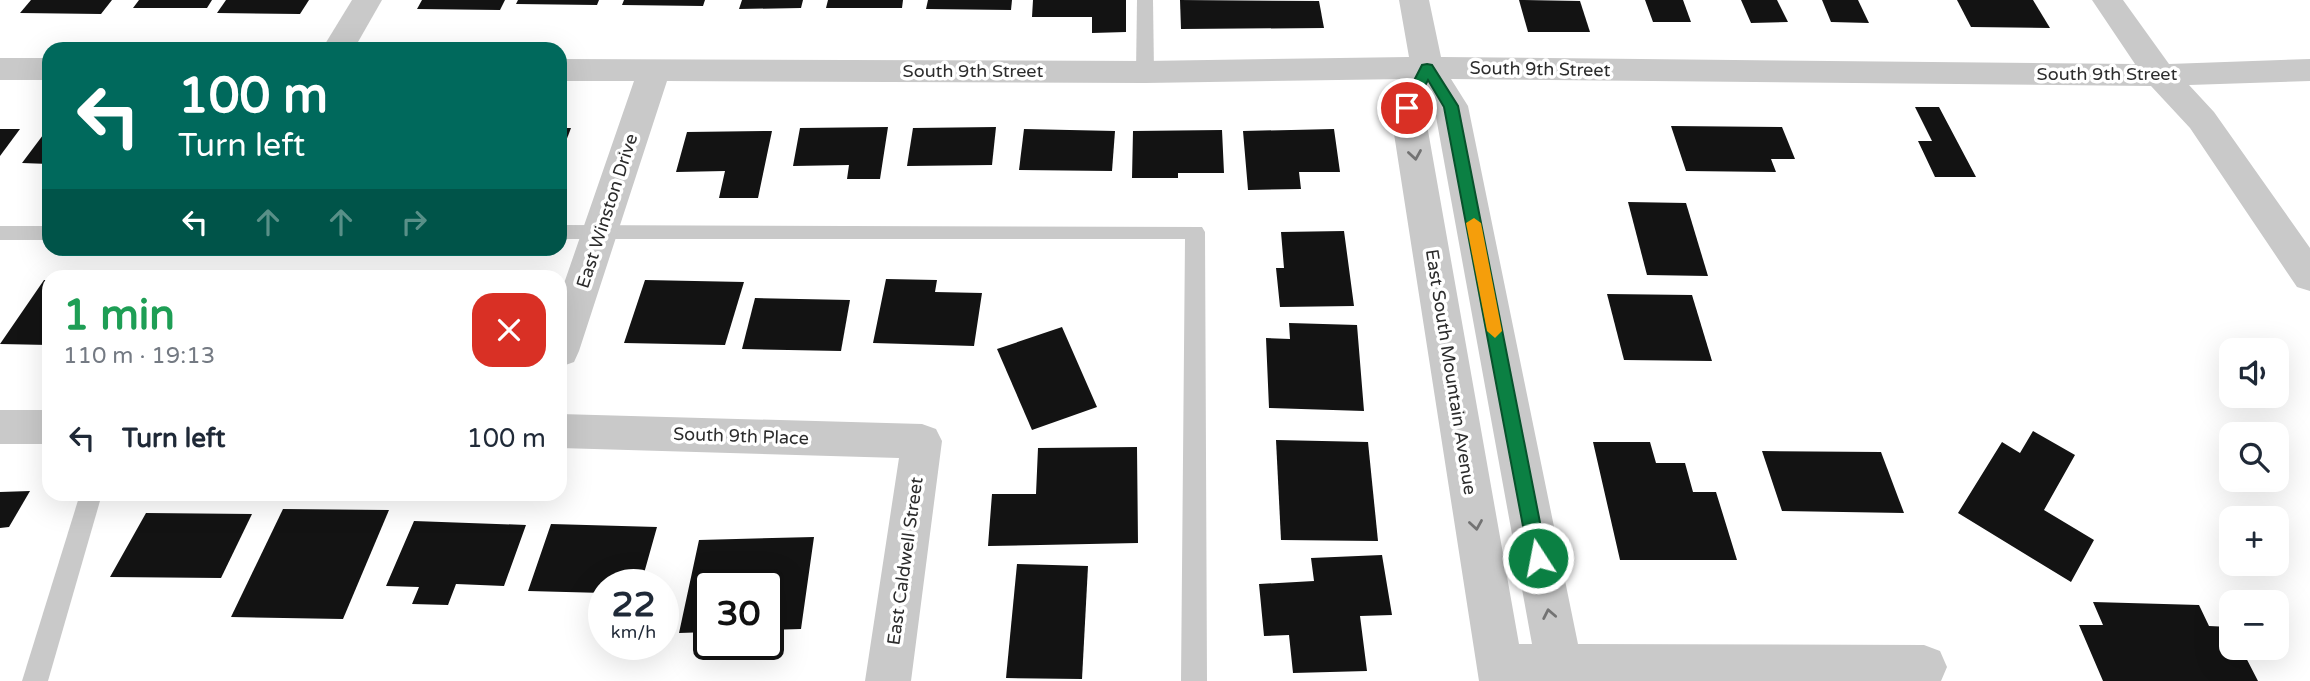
<!DOCTYPE html>
<html lang="en">
<head>
<meta charset="utf-8">
<style>
  body { margin:0; font-family:"Varela Round",sans-serif; background:#f2f2f3; color:#1f2937; height:100vh; display:flex; flex-direction:column; font-size:26px; white-space:nowrap }
  * { box-sizing:border-box; margin:0 }
  p { font-size:23px; color:#747a83 }
  .icon { flex:none; width:38px; height:38px; fill:none; stroke:currentColor; stroke-width:2; stroke-linecap:round; stroke-linejoin:round }
  .map { position:relative; flex:1; overflow:hidden }
  .sheet { position:absolute; left:42px; top:270px; width:525px; height:231px; display:flex; flex-direction:column; background:#fff; border-radius:21px; box-shadow:0 7px 28px #0002 }
  .sheet>* { flex:none }
  .guide { position:absolute; left:42px; top:42px; width:525px; height:214px; border-radius:21px; box-shadow:0 7px 28px #0002; background:#00695c; color:#fff; overflow:hidden }
  .controls { position:absolute; left:2219px; top:338px; display:grid; gap:14px }
  .controls a { display:grid; place-items:center; width:70px; height:70px; border-radius:14px; background:#fff; box-shadow:0 7px 28px #0002; font-size:35px }
  .speed { position:absolute; left:588px; top:569px; display:flex; gap:14px; font-size:35px; font-weight:700; text-align:center }
  .speed>* { display:grid; place-content:center; width:91px; height:91px; border-radius:50%; background:#fff; box-shadow:0 7px 28px #0002; line-height:1 }
  .speed small { font-size:18px; font-weight:400 }
  .speed .limit { border:4px solid #111; border-radius:10px; background:#fff; color:#111 }
  .pin { position:absolute; display:grid; place-items:center; width:60px; height:60px; color:#fff; margin:-30px; border:4px solid #fff; border-radius:50%; box-shadow:0 2px 7px #0007 }
  .me { position:absolute; width:77px; margin:-38px; rotate:349deg; stroke-linejoin:round; filter:drop-shadow(0 0 5px #0008) }
  .turn { display:flex; align-items:center; gap:24px; height:147px; padding:0 21px; font-size:32px }
  .turn .icon { width:91px; height:91px; stroke-width:2.5 }
  .turn b { display:block; font-size:49px; line-height:60px }
  .lanes { display:flex; align-items:center; height:66px; padding:0 21px; background:#0003; justify-content:center; gap:35px; direction:ltr }
  .lanes .off { opacity:.35 }
  .round { display:grid; place-items:center; flex:none; width:74px; height:74px; border-radius:21px; background:#f2f2f3 }
  .summary { display:flex; align-items:center; justify-content:space-between; height:119px; padding:0 21px }
  h1 { font-size:42px; font-weight:700; line-height:52px; color:#1e9e55 }
  ul { padding:0; list-style:none }
  li { display:flex; align-items:center; gap:21px; height:98px; padding:0 21px }
  li div { flex:1 }
  li b { display:block; font-size:26px }
  li em { font-style:normal }
  .map>svg:first-child { display:block }
  .building { fill:#131313 }
  .lines { fill:none; stroke-linecap:round; stroke-linejoin:round }
  .lane { fill:#c9c9c9; fill-rule:evenodd }
  .street { fill:#c9c9c9; fill-rule:evenodd }
  .oneway { stroke:#737373 }
  .route { fill:#0b8043; stroke:#07532c; stroke-width:2 }
  .slow { fill:#f59e0b }
  .labels { text-anchor:middle; dominant-baseline:central; stroke-width:7; stroke-linejoin:round; paint-order:stroke }
  .street-label { font-size:18px; fill:#2c2c2c; stroke:#fff }
</style>
</head>
<body>
<div class="map">
<svg width="2310" height="681" viewBox="0 0 2310 681">
  <rect width="100%" height="100%" fill="#fff"/>
  <!-- building -->
  <g class="building">
    <path d="M31 0H112L101 14 20 13Z"/>
    <path d="M139 0H212L207 8H133Z"/>
    <path d="M226 0H309L300 14 217 13Z"/>
    <path d="M422 0H505L500 10 417 9Z"/>
    <path d="M518 0H599L597 5 516 4Z"/>
    <path d="M624 0H705L703 6 622 5Z"/>
    <path d="M742 0H803L801 8 739 9Z"/>
    <path d="M828 0H903L902 8H826Z"/>
    <path d="M928 0H1012L1011 10 926 9Z"/>
    <path d="M1033 0H1126V32L1092 33V17H1032Z"/>
    <path d="M1180 0 1319 1 1324 28 1181 29Z"/>
    <path d="M1519 0 1580 1 1590 32H1528Z"/>
    <path d="M1645 0H1683L1691 22H1653Z"/>
    <path d="M1741 0H1777L1788 22 1751 23Z"/>
    <path d="M1822 0H1858L1869 23 1831 22Z"/>
    <path d="M1957 0H2033L2050 28 1971 27Z"/>
    <path d="M1915 107H1939L1976 177H1935L1918 141H1932Z"/>
    <path d="M1671 126 1782 127 1795 159H1771L1776 172 1686 171Z"/>
    <path d="M49 127V164L22 163Z"/>
    <path d="M888 127 880 179H847L849 165 793 166 800 128Z"/>
    <path d="M996 127 992 165 907 166 913 128Z"/>
    <path d="M560 128H571L560 157Z"/>
    <path d="M0 129H20L0 156Z"/>
    <path d="M1024 129 1115 131 1112 171 1019 170Z"/>
    <path d="M1334 129 1340 172H1299L1301 189 1248 190 1243 131Z"/>
    <path d="M1222 130 1224 173H1178V178H1132L1133 131Z"/>
    <path d="M772 131 758 198H719L725 171 676 172 687 132Z"/>
    <path d="M1628 202 1686 203 1708 276 1647 275Z"/>
    <path d="M1344 231 1354 306 1280 307 1276 268H1284L1281 232Z"/>
    <path d="M886 279 937 280 935 292 982 293 974 346 873 343Z"/>
    <path d="M44 280H49V345L0 344Z"/>
    <path d="M645 280 744 282 725 345 624 343Z"/>
    <path d="M1607 294 1692 295 1712 361 1624 360Z"/>
    <path d="M755 298 850 300 841 351 742 349Z"/>
    <path d="M1289 323 1357 325 1364 411 1269 408 1266 338 1290 339Z"/>
    <path d="M1062 327 1097 407 1032 430 997 349Z"/>
    <path d="M2033 431 2075 455 2044 510 2094 540 2071 582 1958 513 2002 442 2020 453Z"/>
    <path d="M1276 440 1368 442 1378 541 1281 540Z"/>
    <path d="M1593 442H1650L1656 463H1685L1693 492H1716L1737 560H1620Z"/>
    <path d="M1137 447 1138 543 988 546 992 494H1036L1038 448Z"/>
    <path d="M1762 451 1881 452 1904 513 1782 511Z"/>
    <path d="M30 491 9 527 0 528V492Z"/>
    <path d="M283 509 389 510 343 619 231 617Z"/>
    <path d="M146 513 252 514 221 578 110 577Z"/>
    <path d="M414 521 526 525 504 586 456 584 448 605 412 604 419 587 386 586Z"/>
    <path d="M551 524 657 527 641 584H604V593L528 591Z"/>
    <path d="M814 537 801 629 768 630V584H709V632L679 633 699 540Z"/>
    <path d="M1382 555 1392 615 1360 616 1367 671 1293 673 1289 635 1264 636 1259 584 1314 581 1311 558Z"/>
    <path d="M1017 564 1088 566 1082 679 1006 678Z"/>
    <path d="M2093 602 2199 605 2209 626 2230 627 2231 648H2241L2258 681H2103L2079 625H2103Z"/>
  </g>
  <g class="lines">
    <!-- lane -->
    <g class="lane">
      <path d="M1137 0H1153L1154 72 1145 78 1136 72Z"/>
      <path d="M560 225 1202 227 1205 232 1207 681H1181L1185 239H560Z"/>
      <rect x="0" y="226" width="49" height="14"/>
      <path d="M80 494H102L48 681H22Z"/>
    </g>
    <!-- street -->
    <g class="street">
      <path d="M352 0H382L354 49H322Z"/>
      <path d="M1399 0H1429L1441 57 2135 64 2092 0H2123L2169 64 2310 59V81L2189 85 2214 112 2310 248V291L2297 287 2190 128 2151 86 1451 79 1468 106 1578 644 1924 645 1940 651 1947 667 1941 681H1479L1390 108 1405 79 1145 83 667 81 579 351 574 362 560 367V295L634 81H560V59L1145 61 1409 57ZM1429 97 1434 106 1532 644H1519L1424 108Z"/>
      <rect x="0" y="58" width="49" height="22"/>
      <rect x="0" y="410" width="49" height="34"/>
      <path d="M560 414 922 424 936 429 942 441 911 681H865L899 458 560 448Z"/>
    </g>
  </g>
  <!-- one-way arrows -->
  <defs><path id="oneway-chevron" d="M-2-3.5L2.5 0L-2 3.5" fill="none" stroke-width="1.6" stroke-linecap="round" stroke-linejoin="round" transform="scale(1.75)"/></defs>
  <g class="oneway">
    <use href="#oneway-chevron" transform="translate(1415 155) rotate(81)"/>
    <use href="#oneway-chevron" transform="translate(1476 525) rotate(81)"/>
    <use href="#oneway-chevron" transform="translate(1549 614) rotate(-101)"/>
  </g>
  <!-- route -->
  <path class="route" d="M1427 64 1432 65 1458 106 1547 558 1545 564 1538 566 1532 564 1529 558 1444 107 1428 80 1412 111 1407 113 1400 108 1422 65Z"/>
  <!-- slow -->
  <path class="slow" d="M1474 218 1481 223 1502 331 1495 338 1487 331 1466 223Z"/>
  <g class="labels">
    <!-- street labels -->
    <g class="street-label">
      <text transform="translate(1540 69) rotate(1)">South 9th Street</text>
      <text x="973" y="71">South 9th Street</text>
      <text x="2107" y="74">South 9th Street</text>
      <text transform="translate(607 211) rotate(-72)">East Winston Drive</text>
      <text transform="translate(1451 372) rotate(81)">East South Mountain Avenue</text>
      <text transform="translate(741 436) rotate(2)">South 9th Place</text>
      <text transform="translate(905 561) rotate(-82)">East Caldwell Street</text>
    </g>
  </g>
</svg>
<div class="controls">
<a><svg class="icon" aria-label="sound" viewBox="0 0 24 24"><path d="M4 9h4l5-4v14l-5-4H4zM17 9q2 3 0 6"/></svg></a>
<a><svg class="icon" aria-label="search" viewBox="0 0 24 24"><circle cx="10" cy="10" r="6"/><path d="M15 15l6 6"/></svg></a>
<a>+</a>
<a>−</a>
</div>
<div class="speed"><div>22<small>km/h</small></div><div class="limit">30</div></div>
<div class="pin" style="left:1407px;top:108px;background:#d93025"><svg class="icon" aria-label="arrive" viewBox="0 0 24 24"><path d="M6 21V4h12l-3 4 3 4H6"/></svg></div>
<svg class="me" style="left:1538px;top:558px" viewBox="-20 -20 40 40"><circle r="17" fill="#0b8043" stroke="#fff" stroke-width="3"/><path d="M0-11L8 9 0 5-8 9z" fill="#fff"/></svg>
<div class="guide">
<div class="turn"><svg class="icon" aria-label="left" viewBox="0 0 24 24"><path d="M17 20v-9H6M10 6l-5 5 5 5"/></svg><div><b>100 m</b>Turn left</div></div>
<div class="lanes"><svg class="icon" aria-label="left" viewBox="0 0 24 24"><path d="M17 20v-9H6M10 6l-5 5 5 5"/></svg><svg class="icon off" aria-label="ahead" viewBox="0 0 24 24"><path d="M12 20V5M6 11l6-6 6 6"/></svg><svg class="icon off" aria-label="ahead" viewBox="0 0 24 24"><path d="M12 20V5M6 11l6-6 6 6"/></svg><svg class="icon off" aria-label="right" viewBox="0 0 24 24"><path d="M7 20v-9h11M14 6l5 5-5 5"/></svg></div>
</div>
<section class="sheet">
<div class="summary"><div><h1>1 min</h1><p>110 m · 19:13</p></div><a class="round" style="background:#d93025;color:#fff"><svg class="icon" aria-label="close" viewBox="0 0 24 24"><path d="M6 6l12 12M18 6L6 18"/></svg></a></div>
<ul>
<li><svg class="icon" aria-label="left" viewBox="0 0 24 24"><path d="M17 20v-9H6M10 6l-5 5 5 5"/></svg><div><b>Turn left</b></div><em>100 m</em></li>
</ul>
</section>
</div>
</body>
</html>
